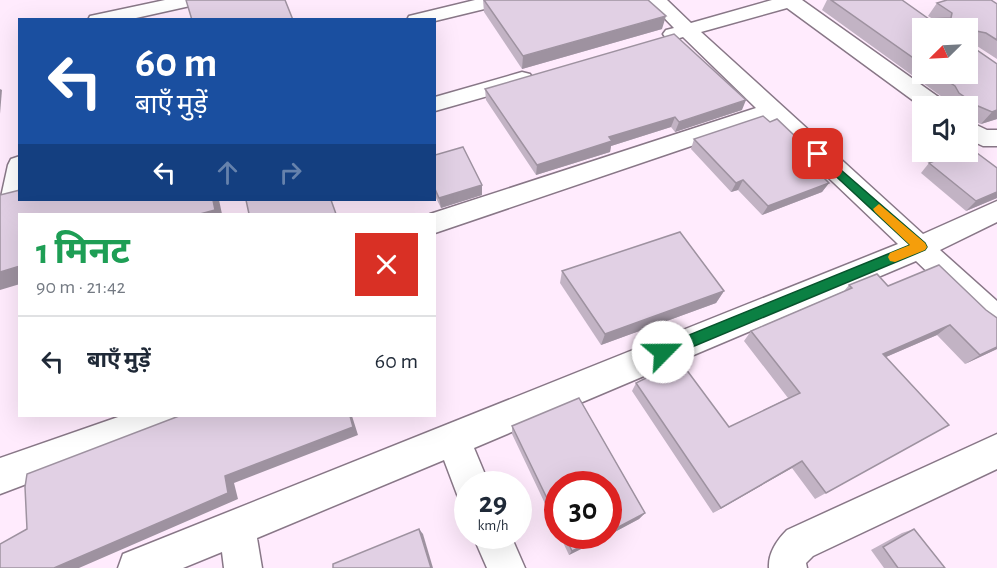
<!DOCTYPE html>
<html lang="hi">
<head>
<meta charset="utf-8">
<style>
  body { margin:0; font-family:"Alegreya Sans","Noto Sans Devanagari",sans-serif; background:#f2f2f3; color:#1f2937; height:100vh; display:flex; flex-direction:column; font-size:22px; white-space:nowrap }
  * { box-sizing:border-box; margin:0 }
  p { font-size:20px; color:#747a83 }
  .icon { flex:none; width:33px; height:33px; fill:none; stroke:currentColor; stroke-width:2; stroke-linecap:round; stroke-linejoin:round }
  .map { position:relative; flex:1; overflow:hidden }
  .panel { position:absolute; left:18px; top:213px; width:418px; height:204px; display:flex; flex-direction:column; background:#fff; border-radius:0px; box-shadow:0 6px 24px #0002 }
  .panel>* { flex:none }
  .guide { position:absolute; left:18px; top:18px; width:418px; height:183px; border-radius:0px; box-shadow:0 6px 24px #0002; background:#1a4fa0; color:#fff; overflow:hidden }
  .needle { width:39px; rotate:246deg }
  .fabs { position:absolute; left:912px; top:18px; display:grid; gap:12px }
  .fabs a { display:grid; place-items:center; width:66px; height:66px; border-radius:0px; background:#fff; box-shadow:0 6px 24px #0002; font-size:30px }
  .speed { position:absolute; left:454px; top:471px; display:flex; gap:12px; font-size:30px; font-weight:700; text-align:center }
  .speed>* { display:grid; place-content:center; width:78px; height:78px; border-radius:50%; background:#fff; box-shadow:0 6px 24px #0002; line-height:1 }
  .speed small { font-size:15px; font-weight:400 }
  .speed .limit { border:9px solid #d22; background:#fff; color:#111 }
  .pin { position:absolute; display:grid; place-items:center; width:51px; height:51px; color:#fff; margin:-26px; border-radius:12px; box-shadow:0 3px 9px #0006 }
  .me { position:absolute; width:66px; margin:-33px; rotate:67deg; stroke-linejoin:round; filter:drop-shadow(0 0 4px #0008) }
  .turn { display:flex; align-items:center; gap:21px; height:126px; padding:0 18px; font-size:27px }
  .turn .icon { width:78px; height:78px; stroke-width:2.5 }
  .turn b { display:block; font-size:42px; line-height:51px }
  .lanes { display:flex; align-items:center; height:57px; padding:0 18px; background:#0003; justify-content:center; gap:30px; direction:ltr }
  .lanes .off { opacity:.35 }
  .round { display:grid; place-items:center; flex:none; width:63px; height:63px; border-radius:0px; background:#f2f2f3 }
  .headline { display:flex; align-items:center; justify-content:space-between; height:102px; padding:0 18px }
  h1 { font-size:36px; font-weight:700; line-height:45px; color:#1e9e55 }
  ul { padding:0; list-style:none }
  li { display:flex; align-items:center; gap:18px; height:90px; padding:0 18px; border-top:2px solid #e0e1e3 }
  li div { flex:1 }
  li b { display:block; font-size:22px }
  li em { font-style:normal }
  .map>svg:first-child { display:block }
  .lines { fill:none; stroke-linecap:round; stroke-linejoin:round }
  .street-casing { stroke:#887787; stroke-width:3 }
  .street { fill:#fff; fill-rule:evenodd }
  .wall { fill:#c2b3c4; fill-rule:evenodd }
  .shaded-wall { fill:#9e92a0 }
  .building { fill:#e1d0e4; stroke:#9e92a0; stroke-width:1.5 }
  .route { fill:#0b8043; stroke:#07532c; stroke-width:1.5 }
  .slow { fill:#f59e0b }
</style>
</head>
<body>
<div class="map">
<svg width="997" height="568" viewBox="0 0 997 568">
  <rect width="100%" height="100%" fill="#ffebfd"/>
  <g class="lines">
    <!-- street casing -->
    <g class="street-casing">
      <g id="street">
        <path d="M165 0H201L199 4 127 20H88L90 16Z"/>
        <path d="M475 0H507L505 4 435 21 407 20 409 16Z"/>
        <path d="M647 0H667L691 23 772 0H802L944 101 947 106 922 107 787 8 701 32 923 234 997 201V222L940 250 997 301V332L986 328 916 261 474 448 489 484H468V500L458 497 444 460 257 538 262 568H224L222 552 183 568H118L123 554 898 244 768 120 435 233V214H430L756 108 683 37 673 40 666 38 663 34 666 30 674 28Z"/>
        <path d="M522 72 530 74 533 79 530 84 435 111V97Z"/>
        <path d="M968 121 987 130H997V146H983L968 139Z"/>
        <path d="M20 156V200H25L23 204 14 206 5 204 1 197 8 165 11 159Z"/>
        <path d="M121 416H182L177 427 0 494V458Z"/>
        <path d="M997 434V469L813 556 806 563 807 568H769C768 553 777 540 787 530Z"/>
        <path d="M473 536H511L525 568H487Z"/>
      </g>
    </g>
    <!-- street -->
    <use href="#street" class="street"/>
  </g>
  <!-- wall -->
  <g class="wall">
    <path d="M483 0H484L662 29 522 69 484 12Z"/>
    <path d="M827 0H902L929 19H933L928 16 937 3 997 4V59L977 46V50L997 64V119L981 124 968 119V106H950L945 99 822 10ZM922 28 968 74H922Z"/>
    <path d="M485 89 742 110 675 132 671 127 611 146 610 152 536 175 486 100Z"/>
    <path d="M694 139 819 159 814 168 829 183 822 192 762 215 738 190 731 192 691 149Z"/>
    <path d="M435 155 482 195 441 208 435 196Z"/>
    <path d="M929 163 997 168V198L966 211 921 173Z"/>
    <path d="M562 271 724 291 716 303 601 345 560 283Z"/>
    <path d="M849 285 888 286 986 310 997 318V349L965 364 937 335 886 357 826 493 815 499 792 468 713 513 632 391 636 383 729 427 788 398 744 341 751 331 844 291Z"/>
    <path d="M579 398 645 513 639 519 609 535V484H558V531L512 434V426Z"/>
    <path d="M914 529 945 568H884L871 550 902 533Z"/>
    <path d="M560 536H607L569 555Z"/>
  </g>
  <!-- shaded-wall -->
  <g class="shaded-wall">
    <path d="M666 16 662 29 522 69 523 56Z"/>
    <path d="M0 89 2 90 0 114Z"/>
    <path d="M746 100 742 110 675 132 679 122Z"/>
    <path d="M997 110V119L981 124 992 112Z"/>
    <path d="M675 117 671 127 611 146 610 152 536 175 537 165 609 137Z"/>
    <path d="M819 159 813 169 809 163Z"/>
    <path d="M743 180 738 190 731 192 736 183Z"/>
    <path d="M829 183 822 192 762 215 768 206Z"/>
    <path d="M482 185V195L441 208 439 198Z"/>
    <path d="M997 192V198L966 211 976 201Z"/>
    <path d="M213 200H219L222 214H200Z"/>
    <path d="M20 266V284L0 290V272Z"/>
    <path d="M724 291 716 303 601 345 605 334Z"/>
    <path d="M950 325 937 335 872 363 883 354Z"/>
    <path d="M997 347V349L965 364 980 355Z"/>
    <path d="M350 416H352L358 435 234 483 238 499 79 568H54L225 476Z"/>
    <path d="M802 461 792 468 713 513 721 508Z"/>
    <path d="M645 513 639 519 609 535V532Z"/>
    <path d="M419 529 423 534 433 568H431Z"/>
    <path d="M602 536H607L569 555 572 551Z"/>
  </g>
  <!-- building -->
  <g class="building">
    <path d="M186 0H285L293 20H192Z"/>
    <path d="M484 0H648L666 16 523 56Z"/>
    <path d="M831 0H902L929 19 951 18 952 13 937 3 947 0H991L997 4V40L986 33 976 31 977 50 997 64V110L992 112 978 106 959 93 955 86 937 74H968V28H922V64Z"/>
    <path d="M674 34 746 100 679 122 675 117 609 137 612 141 537 165 485 89Z"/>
    <path d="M763 116 770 122 777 119 819 159 809 163 829 183 768 206 743 180 736 183 694 139Z"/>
    <path d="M463 147 482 185 439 198 435 189V155Z"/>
    <path d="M969 147 997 168V192L976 201 929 163 958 152H968V148Z"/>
    <path d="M20 190V200H213L215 210 200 214H20V266L0 272V195Z"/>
    <path d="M246 200H331L336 214H249Z"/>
    <path d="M680 232 724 291 605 334 562 271Z"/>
    <path d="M939 265 986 310 997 318V347L980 355 950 325 883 354 949 425 826 493 802 461 721 508 636 383 680 361 729 427 800 393 751 331 852 288 849 285 877 274 888 286Z"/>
    <path d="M579 398 645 513 609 532V484H558V521L512 426Z"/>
    <path d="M179 416H350L353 427 225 476 228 493 54 568H0V544L27 529 25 487 27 474Z"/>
    <path d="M419 529 431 568H333V564Z"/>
    <path d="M914 529 945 568H898L883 547Z"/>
    <path d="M565 536H602L572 551Z"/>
  </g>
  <!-- route -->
  <path class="route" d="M818 150 925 243 927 247 925 250 668 357 663 359 657 357 655 352 657 348 910 245 814 156V151Z"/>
  <!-- slow -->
  <path class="slow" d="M879 204 925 243 927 247 925 250 895 262 890 261 888 257 890 253 910 245 875 212 873 209Z"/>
</svg>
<div class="fabs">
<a><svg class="needle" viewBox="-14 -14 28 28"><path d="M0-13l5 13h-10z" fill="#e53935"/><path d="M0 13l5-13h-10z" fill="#747a83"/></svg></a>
<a><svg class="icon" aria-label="sound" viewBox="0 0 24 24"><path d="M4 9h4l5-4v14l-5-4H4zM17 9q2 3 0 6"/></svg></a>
</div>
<div class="speed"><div>29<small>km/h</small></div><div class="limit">30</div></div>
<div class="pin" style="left:818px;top:154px;background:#d93025"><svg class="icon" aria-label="arrive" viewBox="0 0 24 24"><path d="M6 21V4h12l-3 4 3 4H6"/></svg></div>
<svg class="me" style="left:663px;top:352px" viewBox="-20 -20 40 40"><circle r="19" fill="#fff"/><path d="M0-13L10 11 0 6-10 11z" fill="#0b8043"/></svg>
<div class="guide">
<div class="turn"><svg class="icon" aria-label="left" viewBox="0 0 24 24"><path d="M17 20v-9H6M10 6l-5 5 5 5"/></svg><div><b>60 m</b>बाएँ मुड़ें</div></div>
<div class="lanes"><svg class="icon" aria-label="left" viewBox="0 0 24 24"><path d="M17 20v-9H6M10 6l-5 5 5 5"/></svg><svg class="icon off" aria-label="ahead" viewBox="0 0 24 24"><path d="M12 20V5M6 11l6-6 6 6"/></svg><svg class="icon off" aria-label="right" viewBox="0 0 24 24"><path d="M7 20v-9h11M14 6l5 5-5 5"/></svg></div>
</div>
<section class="panel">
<div class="headline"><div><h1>1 मिनट</h1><p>90 m · 21:42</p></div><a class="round" style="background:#d93025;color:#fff"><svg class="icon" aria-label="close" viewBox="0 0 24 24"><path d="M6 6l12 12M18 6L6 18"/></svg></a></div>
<ul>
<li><svg class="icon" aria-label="left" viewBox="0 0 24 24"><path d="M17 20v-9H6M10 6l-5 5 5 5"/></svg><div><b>बाएँ मुड़ें</b></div><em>60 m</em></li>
</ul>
</section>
</div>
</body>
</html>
